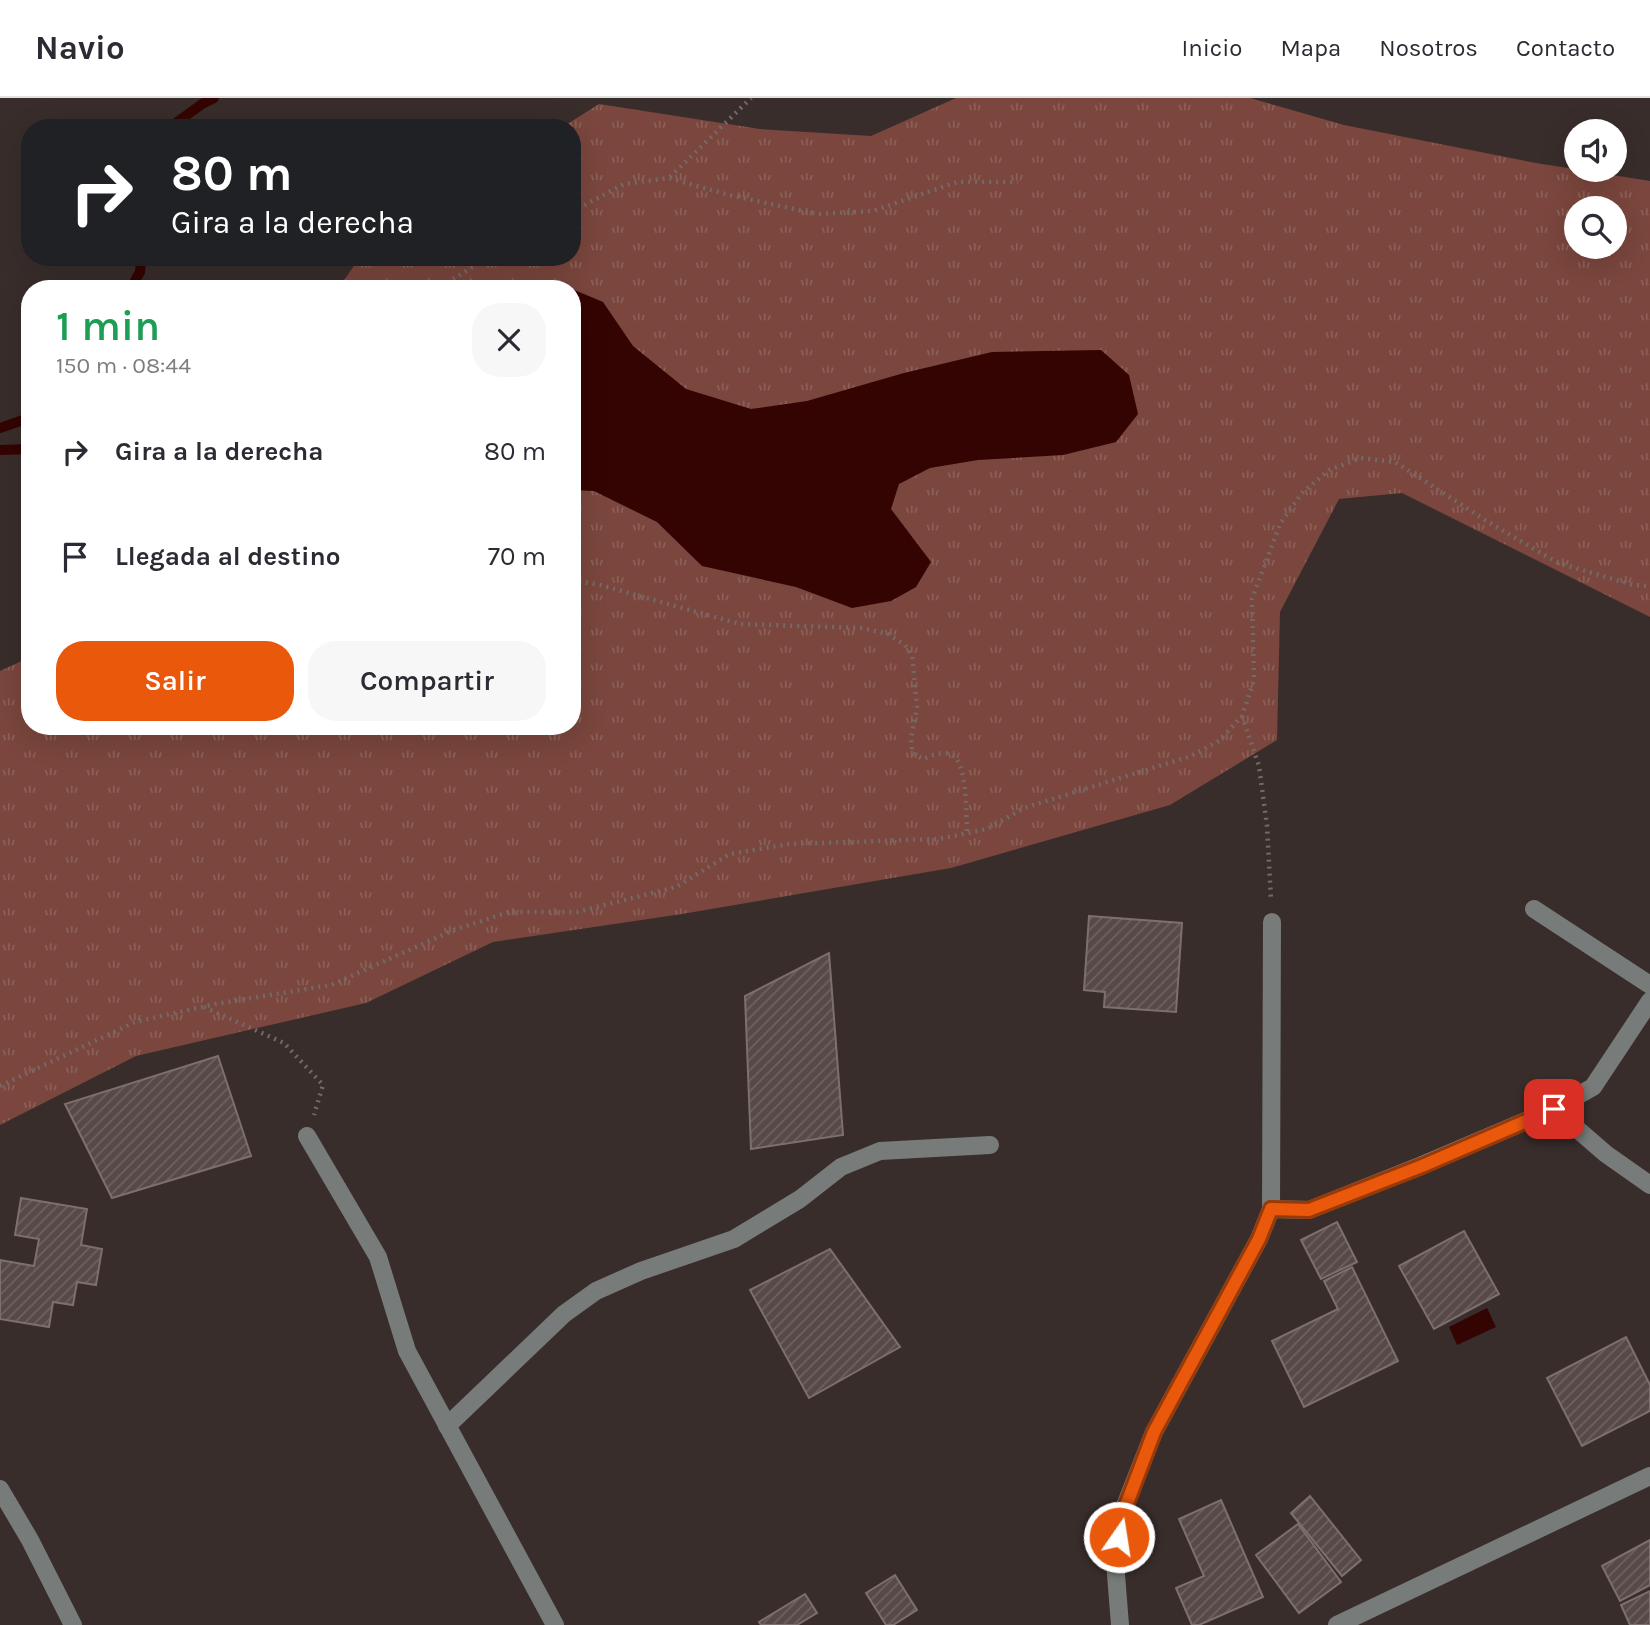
<!DOCTYPE html>
<html lang="es">
<head>
<meta charset="utf-8">
<style>
  body { margin:0; font-family:Karla,sans-serif; background:#f7f7f7; color:#2b2b33; height:100vh; display:flex; flex-direction:column; font-size:26px; white-space:nowrap }
  * { box-sizing:border-box; margin:0 }
  p { font-size:23px; color:#7c7c81 }
  .icon { flex:none; width:38px; height:38px; fill:none; stroke:currentColor; stroke-width:2; stroke-linecap:round; stroke-linejoin:round }
  .map { position:relative; flex:1; overflow:hidden }
  .details { position:absolute; left:21px; top:182px; width:560px; height:455px; display:flex; flex-direction:column; background:#fff; border-radius:28px; box-shadow:0 7px 28px #0002 }
  .details>* { flex:none }
  .top-card { position:absolute; left:21px; top:21px; width:560px; height:147px; border-radius:28px; box-shadow:0 7px 28px #0002; background:#202124; color:#fff; overflow:hidden }
  .tools { position:absolute; left:1564px; top:21px; display:grid; gap:14px }
  .tools a { display:grid; place-items:center; width:63px; height:63px; border-radius:50%; background:#fff; box-shadow:0 7px 28px #0002; font-size:35px }
  .pin { position:absolute; display:grid; place-items:center; width:60px; height:60px; color:#fff; margin:-30px; border-radius:14px; box-shadow:0 4px 10px #0006 }
  .me { position:absolute; width:77px; margin:-38px; rotate:13deg; stroke-linejoin:round; filter:drop-shadow(0 0 5px #0008) }
  .turn { display:flex; align-items:center; gap:24px; height:147px; padding:0 35px; font-size:32px }
  .turn .icon { width:91px; height:91px; stroke-width:2.5 }
  .turn b { display:block; font-size:49px; line-height:60px }
  .round { display:grid; place-items:center; flex:none; width:74px; height:74px; border-radius:28px; background:#f7f7f7 }
  .overview { display:flex; align-items:center; justify-content:space-between; height:119px; padding:0 35px }
  h1 { font-size:42px; font-weight:600; line-height:52px; color:#1e9e55 }
  .button { display:flex; gap:14px; margin-top:auto; padding:14px 35px }
  .button a { flex:1; height:80px; border-radius:28px; background:#ea580c; color:#fff; font-size:28px; font-weight:600; line-height:80px; text-align:center }
  .button a+a { background:#f7f7f7; color:#2b2b33 }
  ul { padding:0; list-style:none }
  li { display:flex; align-items:center; gap:21px; height:105px; padding:0 35px }
  li div { flex:1 }
  li b { display:block; font-size:26px }
  li em { font-style:normal }
  header { display:flex; align-items:center; gap:42px; box-sizing:border-box; height:98px; padding:0 35px; background:#fff; border-bottom:2px solid #e1e1e2 }
  header strong { font-size:33px }
  nav { display:flex; gap:38px; margin-inline-start:auto; font-size:24px }
  .map>svg:first-child { display:block }
  .grass { fill:url(#grass-tufts); fill-rule:evenodd }
  .water { fill:#330402 }
  .lines { fill:none; stroke-linecap:round; stroke-linejoin:round }
  .stream { stroke:#330402; stroke-width:10 }
  .building { fill:url(#building-hatch); stroke:#7d6f6d; stroke-width:2 }
  .path { stroke:#736a68; stroke-width:4.5; stroke-dasharray:2 5; stroke-linecap:butt }
  .minor { stroke:#777c7a; stroke-width:18 }
  .route-casing { stroke:#983908; stroke-width:18 }
  .route { stroke:#ea580c; stroke-width:12 }
</style>
</head>
<body>
<header>
<strong>Navio</strong>
<nav><a>Inicio</a><a>Mapa</a><a>Nosotros</a><a>Contacto</a></nav>
</header>
<div class="map">
<svg width="1650" height="1527" viewBox="0 0 1650 1527">
  <defs>
    <pattern id="grass-tufts" width="24" height="20" patternUnits="userSpaceOnUse" patternTransform="scale(1.75)"><rect width="24" height="20" fill="#7a463d"/><path d="M3 7l-1-3M5 7V3M7 7l1-3M15 17l-1-3M17 17v-4M19 17l1-3" fill="none" stroke="#8c6058"/></pattern>
    <pattern id="building-hatch" width="6" height="6" patternUnits="userSpaceOnUse" patternTransform="scale(1.75)"><rect width="6" height="6" fill="#564947"/><path d="M-1 1l2-2M0 6l6-6M5 7l2-2" fill="none" stroke="#6e6261"/></pattern>
  </defs>
  <rect width="100%" height="100%" fill="#382d2b"/>
  <!-- grass -->
  <path class="grass" d="M956 0H1250L1344 27 1536 65 1650 83V519L1402 395 1339 401 1280 514 1277 642 1170 707 951 770 682 816 493 844 366 905 136 958 0 1027V573L30 559V628H572V191H338L360 159H572V30H561L599 6 760 31 871 38ZM1577 110H1615V149H1577Z"/>
  <!-- water -->
  <g class="water">
    <path d="M572 191 603 204 633 248 686 291 751 311 807 303 904 275 992 254 1101 252 1129 277 1138 316 1116 344 1063 357 978 362 930 370 899 386 891 411 931 464 916 489 891 503 852 510 796 489 702 468 657 424 594 393 572 392Z"/>
    <path d="M1487 1210 1496 1229 1457 1247 1449 1229Z"/>
  </g>
  <g class="lines">
    <!-- stream -->
    <g class="stream">
      <path d="M169 30 202 6 214 0"/>
      <path d="M130 191 140 174 141 159"/>
      <path d="M0 330 23 322 30 318"/>
      <path d="M0 352 30 351"/>
    </g>
  </g>
  <!-- building -->
  <g class="building">
    <path d="M1089 818 1182 825 1176 914 1104 909 1105 894 1084 892Z"/>
    <path d="M829 855 843 1037 751 1051 745 898Z"/>
    <path d="M218 958 251 1058 112 1100 65 1006Z"/>
    <path d="M21 1100 87 1111 81 1147 102 1151 96 1187 77 1184 73 1207 53 1204 49 1229 0 1221V1162L34 1168 39 1141 15 1137Z"/>
    <path d="M1337 1124 1357 1164 1321 1181 1301 1142Z"/>
    <path d="M1464 1133 1499 1196 1434 1231 1399 1168Z"/>
    <path d="M830 1151 900 1249 809 1300 750 1192Z"/>
    <path d="M1352 1169 1398 1263 1304 1309 1272 1243 1338 1211 1324 1183Z"/>
    <path d="M1626 1239 1650 1287V1313L1582 1348 1547 1280Z"/>
    <path d="M1310 1398 1361 1462 1342 1478 1291 1415Z"/>
    <path d="M1221 1402 1263 1499 1199 1527H1192L1176 1490 1204 1478 1179 1421Z"/>
    <path d="M1298 1426 1341 1484 1299 1515 1256 1457Z"/>
    <path d="M1650 1442V1487L1620 1503 1602 1468Z"/>
    <path d="M895 1477 917 1512 893 1527H886L866 1495Z"/>
    <path d="M1650 1493V1527H1630L1621 1507Z"/>
    <path d="M805 1496 817 1515 797 1527H761L759 1524Z"/>
  </g>
  <g class="lines">
    <!-- path -->
    <g class="path">
      <path d="M670 79 751 0"/>
      <path d="M572 114 624 86 669 80 729 97 817 116 873 113 957 84H1018"/>
      <path d="M443 191 452 182 488 159"/>
      <path d="M572 482 600 487 740 526 862 530 888 536 905 547 912 557 917 609 911 641 912 655 923 661C931 658 941 653 950 656 968 661 966 719 967 735"/>
      <path d="M1242 618 1259 668 1267 728 1271 802"/>
      <path d="M204 909 284 945 323 987 314 1017"/>
      <path d="M0 988 135 924 215 906 331 887 454 832 509 814H577L676 789 730 756 789 746 939 741 987 731 1024 710 1191 658 1219 643 1242 618 1254 582 1252 501 1280 426 1302 395 1329 372 1361 360 1395 364 1485 422 1558 465 1633 487 1650 488"/>
    </g>
    <!-- minor -->
    <g class="minor">
      <path d="M1534 811 1650 887"/>
      <path d="M1554 1011 1606 1056 1650 1087"/>
      <path d="M307 1038 378 1159 407 1253 555 1527"/>
      <path d="M1271 1111 1309 1112 1422 1067 1554 1011 1593 989 1650 903"/>
      <path d="M447 1328 564 1216 596 1193 641 1173 734 1141 800 1101 841 1069 880 1053 990 1047"/>
      <path d="M0 1391 30 1442 73 1527"/>
      <path d="M1120 1527 1115 1464 1123 1413 1154 1334 1259 1141 1271 1111 1272 824"/>
      <path d="M1337 1527 1650 1378"/>
    </g>
  </g>
  <g class="lines">
    <!-- route casing -->
    <g class="route-casing">
      <path id="route" d="M1119 1439 1124 1413 1154 1334 1259 1141 1271 1111 1309 1112 1422 1068 1554 1011"/>
    </g>
    <!-- route -->
    <use href="#route" class="route"/>
  </g>
</svg>
<div class="tools">
<a><svg class="icon" aria-label="sound" viewBox="0 0 24 24"><path d="M4 9h4l5-4v14l-5-4H4zM17 9q2 3 0 6"/></svg></a>
<a><svg class="icon" aria-label="search" viewBox="0 0 24 24"><circle cx="10" cy="10" r="6"/><path d="M15 15l6 6"/></svg></a>
</div>
<div class="pin" style="left:1554px;top:1011px;background:#d93025"><svg class="icon" aria-label="arrive" viewBox="0 0 24 24"><path d="M6 21V4h12l-3 4 3 4H6"/></svg></div>
<svg class="me" style="left:1119px;top:1439px" viewBox="-20 -20 40 40"><circle r="17" fill="#ea580c" stroke="#fff" stroke-width="3"/><path d="M0-11L8 9 0 5-8 9z" fill="#fff"/></svg>
<div class="top-card">
<div class="turn"><svg class="icon" aria-label="right" viewBox="0 0 24 24"><path d="M7 20v-9h11M14 6l5 5-5 5"/></svg><div><b>80 m</b>Gira a la derecha</div></div>
</div>
<section class="details">
<div class="overview"><div><h1>1 min</h1><p>150 m · 08:44</p></div><a class="round"><svg class="icon" aria-label="close" viewBox="0 0 24 24"><path d="M6 6l12 12M18 6L6 18"/></svg></a></div>
<ul>
<li><svg class="icon" aria-label="right" viewBox="0 0 24 24"><path d="M7 20v-9h11M14 6l5 5-5 5"/></svg><div><b>Gira a la derecha</b></div><em>80 m</em></li>
<li><svg class="icon" aria-label="arrive" viewBox="0 0 24 24"><path d="M6 21V4h12l-3 4 3 4H6"/></svg><div><b>Llegada al destino</b></div><em>70 m</em></li>
</ul>
<div class="button"><a>Salir</a><a>Compartir</a></div>
</section>
</div>
</body>
</html>
